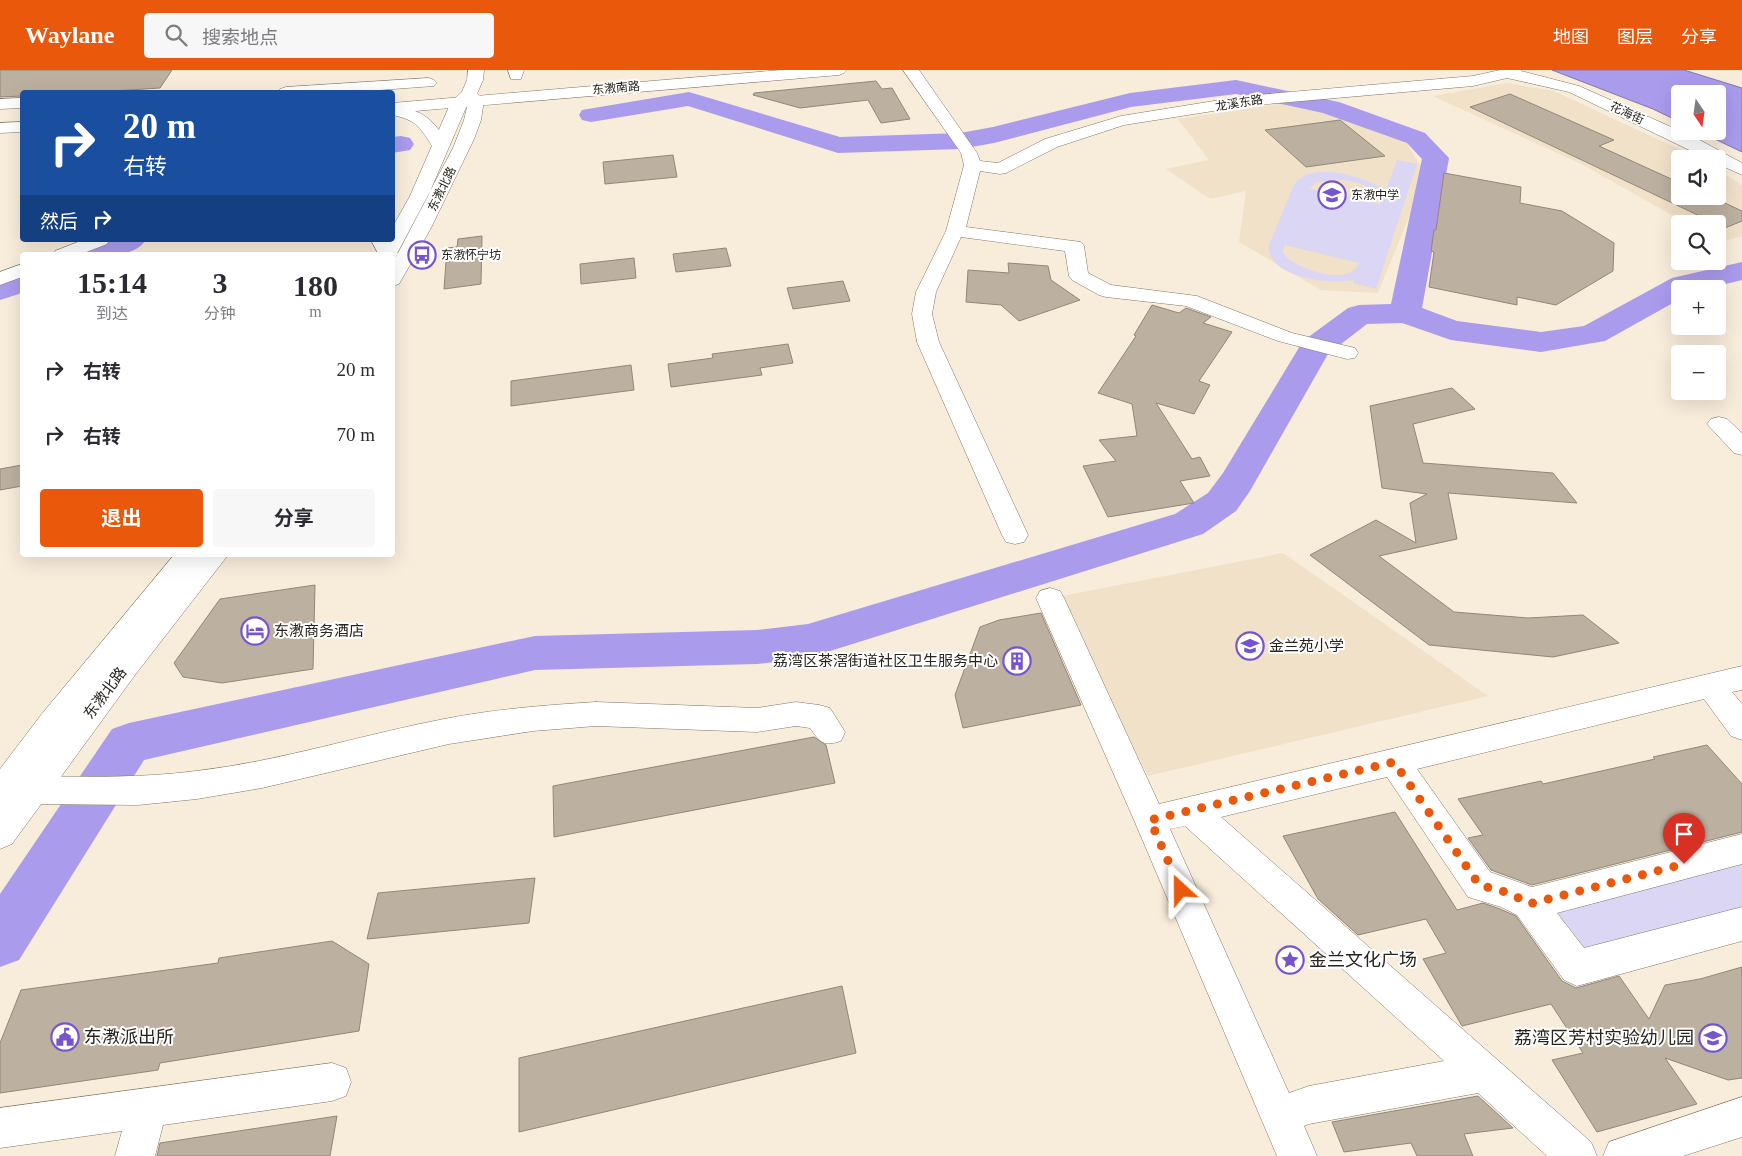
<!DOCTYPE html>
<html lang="zh">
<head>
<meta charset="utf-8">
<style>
  body { margin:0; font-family:"Times New Roman","Noto Sans SC",serif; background:#f7f7f7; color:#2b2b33; height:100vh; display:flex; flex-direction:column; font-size:19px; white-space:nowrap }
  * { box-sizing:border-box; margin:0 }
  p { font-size:16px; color:#7c7c81 }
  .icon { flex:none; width:28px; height:28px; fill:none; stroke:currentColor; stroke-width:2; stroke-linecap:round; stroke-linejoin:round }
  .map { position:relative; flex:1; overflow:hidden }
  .panel { position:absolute; left:20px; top:182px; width:375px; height:305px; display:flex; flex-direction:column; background:#fff; border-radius:5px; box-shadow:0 5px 20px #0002 }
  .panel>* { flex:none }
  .top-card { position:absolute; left:20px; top:20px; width:375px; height:152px; border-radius:5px; box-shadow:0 5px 20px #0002; background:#1a4fa0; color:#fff; overflow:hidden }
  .needle { width:32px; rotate:167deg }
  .fabs { position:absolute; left:1671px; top:15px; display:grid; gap:10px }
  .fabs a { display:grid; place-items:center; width:55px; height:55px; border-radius:5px; background:#fff; box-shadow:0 5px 20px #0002; font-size:25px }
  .pin { position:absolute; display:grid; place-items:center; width:42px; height:42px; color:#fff; margin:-51px -21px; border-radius:50% 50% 50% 0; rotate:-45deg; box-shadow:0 0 5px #0007 }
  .pin .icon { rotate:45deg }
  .me { position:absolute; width:55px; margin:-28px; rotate:336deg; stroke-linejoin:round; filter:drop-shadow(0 0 4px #0008) }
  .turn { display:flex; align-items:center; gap:18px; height:105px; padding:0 20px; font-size:22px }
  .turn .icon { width:65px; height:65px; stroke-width:2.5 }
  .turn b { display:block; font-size:35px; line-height:42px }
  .then { display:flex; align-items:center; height:48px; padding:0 20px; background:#0003; gap:10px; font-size:19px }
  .eta { display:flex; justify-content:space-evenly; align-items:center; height:85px; text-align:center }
  .eta b { font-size:30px; font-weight:700; line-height:35px }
  .cta { display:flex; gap:10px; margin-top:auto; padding:10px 20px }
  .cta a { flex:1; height:58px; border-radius:5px; background:#ea580c; color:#fff; font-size:20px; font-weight:700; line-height:58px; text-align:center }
  .cta a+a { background:#f7f7f7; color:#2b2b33 }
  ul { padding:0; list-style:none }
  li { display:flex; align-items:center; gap:15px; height:65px; padding:0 20px }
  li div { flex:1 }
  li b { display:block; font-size:19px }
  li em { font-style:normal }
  header { display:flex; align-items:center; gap:30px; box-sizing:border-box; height:70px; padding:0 25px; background:#ea580c; color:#fff }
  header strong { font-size:24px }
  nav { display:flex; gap:28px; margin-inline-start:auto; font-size:18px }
  .search { width:350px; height:45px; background:#f7f7f7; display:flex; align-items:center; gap:12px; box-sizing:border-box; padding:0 18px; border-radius:5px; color:#7c7c81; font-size:19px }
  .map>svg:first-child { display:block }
  .built { fill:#f1e1c9 }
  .green { fill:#dad6f4; fill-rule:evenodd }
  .water { fill:#aa9bed; stroke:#8377af }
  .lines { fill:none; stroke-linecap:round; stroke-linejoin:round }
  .river { fill:#aa9bed; fill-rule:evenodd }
  .building { fill:#bcb0a0; stroke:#928778 }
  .minor-casing { stroke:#817768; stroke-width:1 }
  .major-casing { stroke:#817768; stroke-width:1 }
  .minor { fill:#fff; fill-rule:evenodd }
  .major { fill:#fff; fill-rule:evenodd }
  .route { stroke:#ea580c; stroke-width:9; stroke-dasharray:0 16.2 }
  .labels { text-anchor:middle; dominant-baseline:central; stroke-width:4; stroke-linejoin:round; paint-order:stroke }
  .far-street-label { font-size:12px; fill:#28241d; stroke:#fff }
  .far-poi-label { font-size:12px; fill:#28241d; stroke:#fff; text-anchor:start }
  .poi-label { font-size:15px; fill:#28241d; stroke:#fff; text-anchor:start }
  .street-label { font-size:15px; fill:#28241d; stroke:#fff }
  .near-poi-label { font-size:18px; fill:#28241d; stroke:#fff; text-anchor:start }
</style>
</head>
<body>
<header>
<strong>Waylane</strong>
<div class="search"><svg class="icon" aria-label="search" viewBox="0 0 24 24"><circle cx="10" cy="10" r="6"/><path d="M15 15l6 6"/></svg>搜索地点</div>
<nav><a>地图</a><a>图层</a><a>分享</a></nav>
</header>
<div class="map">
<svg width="1742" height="1086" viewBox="0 0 1742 1086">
  <rect width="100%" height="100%" fill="#f8ecdb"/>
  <!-- built -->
  <g class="built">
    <path d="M1507 13 1554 21 1700 89H1680V126H1718V100L1742 115V166L1720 172 1718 170V154H1688L1581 94 1433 26Z"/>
    <path d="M1285 33 1314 39 1377 59 1407 74 1426 105 1378 223 1321 220 1239 172 1246 121 1210 129 1166 99 1209 90 1178 49Z"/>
    <path d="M1283 483 1488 626 1148 706 1057 527Z"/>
  </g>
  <!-- green -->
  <g class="green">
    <path d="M1397 90 1417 94 1376 219 1353 213V210C1331 215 1266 208 1269 175L1294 115C1311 89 1365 107 1386 120ZM1329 110C1346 109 1365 112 1378 125L1380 134 1310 119 1315 113ZM1284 175 1359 193C1350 218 1294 199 1283 183Z"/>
    <path d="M1742 790V839L1579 884 1546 840Z"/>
  </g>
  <!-- water -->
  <path class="water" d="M1552 0H1684L1742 18V82L1698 61H1718V24H1680V52L1653 39Z"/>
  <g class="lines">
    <!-- river -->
    <g class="river">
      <path d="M1236 10 1339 32 1425 63 1449 88 1422 238 1457 251 1541 262 1584 256 1672 208 1742 192V210L1706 219H1680V229L1605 271 1541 282 1451 270 1402 253 1367 254 1328 284 1250 421 1236 441 1203 464 808 588 757 594 535 600 144 690 19 890 0 897V824L112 659 129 653 535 566 757 560 808 554 1175 444 1208 423 1223 403 1303 271 1348 238 1359 235 1391 234 1422 89 1407 73 1323 43 1236 24 1131 37 994 73 960 79 838 83 688 36 591 52 582 50 579 45 582 40 689 22 840 67 960 63 993 57 1130 23Z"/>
      <path d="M401 66 410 68 414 74 410 80 392 83V67Z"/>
      <path d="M105 170H146C132 190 99 185 78 185L82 179Z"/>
      <path d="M22 203V223L0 230V210Z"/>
    </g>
  </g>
  <!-- building -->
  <g class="building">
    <path d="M0 0H172L160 18 98 22H22V26L0 27Z"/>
    <path d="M876 11 882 19 892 18 910 49 881 53 868 30 800 38 753 25 754 23Z"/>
    <path d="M1510 24 1614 70 1599 76 1680 113V126H1710L1742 141V151L1725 158 1470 37Z"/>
    <path d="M1340 50 1385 86 1306 97 1265 60Z"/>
    <path d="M673 85 677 107 605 114 603 92Z"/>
    <path d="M1444 103 1521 117 1520 133 1562 141 1614 173 1613 201 1556 235 1517 227V235L1429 217 1434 182 1431 181 1434 160H1436Z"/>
    <path d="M482 166 481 214 444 219 447 178 457 177 458 169Z"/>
    <path d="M726 178 731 196 676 202 673 184Z"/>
    <path d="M634 188 636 208 581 214 580 194Z"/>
    <path d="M1008 193 1048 196 1051 210 1080 230 1019 251 1001 235 966 232 968 200 1009 203Z"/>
    <path d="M843 211 850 231 793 239 787 218Z"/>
    <path d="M1152 235 1179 243 1186 238 1211 247 1203 253 1232 262 1199 311 1210 315 1194 344 1156 333 1192 389 1200 387 1210 406 1180 411 1194 433 1108 447 1083 396 1116 391 1099 370 1137 366 1132 334 1098 323 1136 266 1134 265Z"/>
    <path d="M788 274 793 293 760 298 762 305 671 317 668 294 713 288 712 284Z"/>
    <path d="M631 295 634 320 511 336V311Z"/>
    <path d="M1452 318 1475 339 1413 354 1423 393 1553 403 1577 433 1448 423 1457 469 1379 486 1454 542 1528 548 1583 545 1619 573 1553 587 1429 575 1310 485 1376 450 1416 473 1410 433 1427 424 1382 418 1370 336Z"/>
    <path d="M22 395V416L0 420V399Z"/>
    <path d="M315 515 313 599 222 613 183 607 174 593 220 529Z"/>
    <path d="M1041 543 1081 635 963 658 955 625 980 557 999 550Z"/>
    <path d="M814 667 826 675 835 713 554 767 553 716Z"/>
    <path d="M1707 675 1742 714V762L1532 815 1491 800 1468 768 1483 765 1458 729 1541 711 1543 714 1655 689 1653 687Z"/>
    <path d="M1395 742 1457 840 1483 833 1500 839 1516 846 1562 911 1576 918 1619 906 1649 949 1665 915 1700 909 1742 897V1008L1728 1010 1665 988 1697 1034 1597 1062 1552 990 1583 983 1551 934 1462 956 1423 889 1446 883 1426 849 1358 865 1318 829 1283 766Z"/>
    <path d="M535 808 529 853 367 869 378 823Z"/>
    <path d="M332 871 369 894 359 961 160 993 158 1000 0 1023V973L21 920 218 893 219 888Z"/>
    <path d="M842 916 856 983 519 1062V988Z"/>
    <path d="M1478 1026 1513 1058 1464 1064 1473 1086H1417L1411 1073 1344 1082 1332 1052Z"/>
    <path d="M337 1046 330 1086H157L160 1073Z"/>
  </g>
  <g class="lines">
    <!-- minor casing -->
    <g class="minor-casing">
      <g id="minor">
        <path d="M468 0H484L483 10 476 26 781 0H847L844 3 839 5 415 41C431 47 440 60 448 75L446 79H434C421 59 418 50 392 45V33L463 27 461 24 467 10Z"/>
        <path d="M508 0H524L521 9H511Z"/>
        <path d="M903 0H919L977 83 980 91 998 93 1045 69 1121 46 1245 26 1473 6 1500 0H1522L1521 1 1579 16 1696 68 1742 93V105L1718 94V89H1708L1569 22 1507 8 1473 16 1245 36 1124 55 1057 77 1006 103 1000 104 980 101 966 157 1081 172 1084 176 1088 203 1111 215 1197 226 1292 263 1355 278 1358 283 1355 288 1347 289 1278 271 1186 236 1106 227 1099 225 1072 210 1069 206 1065 181 961 167 936 222 932 244 939 272 1028 465 1024 472 1015 474 1006 472 1002 465 917 272 912 244 916 222 946 161 964 95 961 83Z"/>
        <path d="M429 8 434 10 437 13 434 16 352 22H278L280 19 286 17Z"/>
        <path d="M22 28V38L0 39V29Z"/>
        <path d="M22 52V62L0 63V53Z"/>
        <path d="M83 170H109L107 174 79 185H52L55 181Z"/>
        <path d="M371 170H389L398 184 392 189V185H379Z"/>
        <path d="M22 194V207L0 215V202Z"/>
        <path d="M1719 347 1727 349 1742 363V385L1734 383 1707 354 1711 349Z"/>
        <path d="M1050 518 1060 521 1064 528 1159 734 1742 596V620L1732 622 1742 634V670L1731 666 1704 629 1417 699 1490 802 1532 817 1742 764V794L1557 843 1584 878 1742 837V871L1577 916 1564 910 1517 845 1501 837 1468 827 1387 707 1221 747 1591 1072 1597 1086H1547L1478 1023 1309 1054 1304 1056 1317 1086H1277L1134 750 1036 528 1040 521ZM1185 756 1444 991 1309 1016 1289 1023 1170 759Z"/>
        <path d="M596 632 757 638 796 632 819 635 830 638 845 662 841 671C823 677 820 672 810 658L796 656 757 662 596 656 533 661 449 674 262 718 197 729 138 735 33 734 22 730 17 720 22 710 33 706C88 707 142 708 196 701 282 691 364 664 449 648 497 639 547 635 596 632Z"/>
        <path d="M332 993 346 998 351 1012 346 1026 332 1031 163 1055 155 1086H115L122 1061 0 1078V1038Z"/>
        <path d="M1742 1027V1067L1683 1086H1603L1609 1072Z"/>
      </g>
    </g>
    <!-- major casing -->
    <g class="major-casing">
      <g id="major">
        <path d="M469 19 475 21 484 30 481 50 474 69 431 158 399 214 392 216V193L453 78 464 50 468 33 428 126 397 185 392 189V185H377L386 170H392V158L410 126 451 32 463 21Z"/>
        <path d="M174 485H228L135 605 12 774 0 779V699L41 645Z"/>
      </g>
    </g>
    <!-- minor -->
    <use href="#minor" class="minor"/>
    <!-- major -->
    <use href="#major" class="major"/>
  </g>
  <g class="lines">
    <!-- route -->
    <path class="route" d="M1181 820 1150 750 1394 692 1480 816C1500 819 1513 824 1529 834L1684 794"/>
  </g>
  <!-- icons -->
  <defs>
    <g id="school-ring" transform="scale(1.4375)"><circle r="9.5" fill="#fff" stroke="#7554ce" stroke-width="1.5"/><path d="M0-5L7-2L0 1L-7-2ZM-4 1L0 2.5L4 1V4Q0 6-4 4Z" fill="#7554ce"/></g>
    <g id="bus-ring" transform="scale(1.4375)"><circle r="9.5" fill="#fff" stroke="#7554ce" stroke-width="1.5"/><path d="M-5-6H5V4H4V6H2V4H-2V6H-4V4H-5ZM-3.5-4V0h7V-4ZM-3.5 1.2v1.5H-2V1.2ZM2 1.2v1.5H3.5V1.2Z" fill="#7554ce"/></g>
    <g id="hotel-ring" transform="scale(1.4375)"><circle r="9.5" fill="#fff" stroke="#7554ce" stroke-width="1.5"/><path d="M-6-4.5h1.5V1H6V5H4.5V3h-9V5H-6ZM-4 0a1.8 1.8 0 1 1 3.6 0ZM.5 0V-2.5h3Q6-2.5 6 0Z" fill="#7554ce"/></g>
    <g id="building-ring" transform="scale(1.4375)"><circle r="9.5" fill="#fff" stroke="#7554ce" stroke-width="1.5"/><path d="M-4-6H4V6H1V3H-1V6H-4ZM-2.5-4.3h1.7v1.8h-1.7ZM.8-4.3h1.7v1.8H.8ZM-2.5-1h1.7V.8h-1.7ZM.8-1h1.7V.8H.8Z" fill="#7554ce"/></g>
    <g id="sight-ring" transform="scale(1.4375)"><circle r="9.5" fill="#fff" stroke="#7554ce" stroke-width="1.5"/><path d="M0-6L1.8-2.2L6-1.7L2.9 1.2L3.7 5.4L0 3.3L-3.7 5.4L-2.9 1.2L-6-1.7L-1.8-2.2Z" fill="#7554ce"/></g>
    <g id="civic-ring" transform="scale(1.4375)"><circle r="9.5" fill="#fff" stroke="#7554ce" stroke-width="1.5"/><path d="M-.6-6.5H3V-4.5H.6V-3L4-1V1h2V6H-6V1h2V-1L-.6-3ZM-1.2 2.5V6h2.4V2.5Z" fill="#7554ce"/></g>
  </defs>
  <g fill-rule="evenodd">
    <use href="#school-ring" x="1332" y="125"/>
    <use href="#bus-ring" x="422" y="185"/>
    <use href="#hotel-ring" x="255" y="561"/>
    <use href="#school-ring" x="1250" y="576"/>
    <use href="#building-ring" x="1017" y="591"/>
    <use href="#sight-ring" x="1290" y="890"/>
    <use href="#civic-ring" x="65" y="967"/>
    <use href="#school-ring" x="1713" y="968"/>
  </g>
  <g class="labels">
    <!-- far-street labels -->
    <g class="far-street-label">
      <text transform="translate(616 18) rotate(-5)">东漖南路</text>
      <text transform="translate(1239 33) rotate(-9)">龙溪东路</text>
      <text transform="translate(1627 43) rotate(25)">花海街</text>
      <text transform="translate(442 119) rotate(-64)">东漖北路</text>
    </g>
    <!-- far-poi labels -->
    <g class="far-poi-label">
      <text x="1351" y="125">东漖中学</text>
      <text x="441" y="185">东漖怀宁坊</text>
    </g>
    <!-- poi labels -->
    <g class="poi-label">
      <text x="274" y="561">东漖商务酒店</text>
      <text x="1269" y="576">金兰苑小学</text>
      <text x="998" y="591" text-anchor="end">荔湾区茶滘街道社区卫生服务中心</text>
    </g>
    <!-- street labels -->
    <g class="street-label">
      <text transform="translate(105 623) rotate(-53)">东漖北路</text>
    </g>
    <!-- near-poi labels -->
    <g class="near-poi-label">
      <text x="1309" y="890">金兰文化广场</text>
      <text x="84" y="967">东漖派出所</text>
      <text x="1694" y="968" text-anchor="end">荔湾区芳村实验幼儿园</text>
    </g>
  </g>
</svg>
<div class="fabs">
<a><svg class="needle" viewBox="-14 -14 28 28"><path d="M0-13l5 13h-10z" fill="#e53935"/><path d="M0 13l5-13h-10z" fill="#7c7c81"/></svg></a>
<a><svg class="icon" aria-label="sound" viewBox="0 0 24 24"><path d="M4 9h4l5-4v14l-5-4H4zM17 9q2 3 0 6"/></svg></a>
<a><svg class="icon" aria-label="search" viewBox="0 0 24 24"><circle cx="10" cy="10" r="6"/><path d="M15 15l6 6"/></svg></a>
<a>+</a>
<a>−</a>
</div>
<div class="pin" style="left:1684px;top:794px;background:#d93025"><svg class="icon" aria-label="arrive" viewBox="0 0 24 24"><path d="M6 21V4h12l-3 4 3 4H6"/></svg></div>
<svg class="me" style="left:1181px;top:820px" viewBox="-20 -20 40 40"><path d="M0-17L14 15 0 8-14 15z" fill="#ea580c" stroke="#fff" stroke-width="4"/></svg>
<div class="top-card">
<div class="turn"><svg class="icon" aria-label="right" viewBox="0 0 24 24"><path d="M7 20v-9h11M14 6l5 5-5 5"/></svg><div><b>20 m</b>右转</div></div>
<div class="then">然后<svg class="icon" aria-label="right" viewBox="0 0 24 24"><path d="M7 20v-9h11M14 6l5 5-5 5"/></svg></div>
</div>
<section class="panel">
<div class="eta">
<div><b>15:14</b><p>到达</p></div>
<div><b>3</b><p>分钟</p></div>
<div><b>180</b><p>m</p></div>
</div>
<ul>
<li><svg class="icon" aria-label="right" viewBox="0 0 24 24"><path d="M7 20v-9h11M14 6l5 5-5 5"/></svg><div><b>右转</b></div><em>20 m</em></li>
<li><svg class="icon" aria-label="right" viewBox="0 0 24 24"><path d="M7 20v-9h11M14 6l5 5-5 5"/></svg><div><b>右转</b></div><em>70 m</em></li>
</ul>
<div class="cta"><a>退出</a><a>分享</a></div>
</section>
</div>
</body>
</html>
